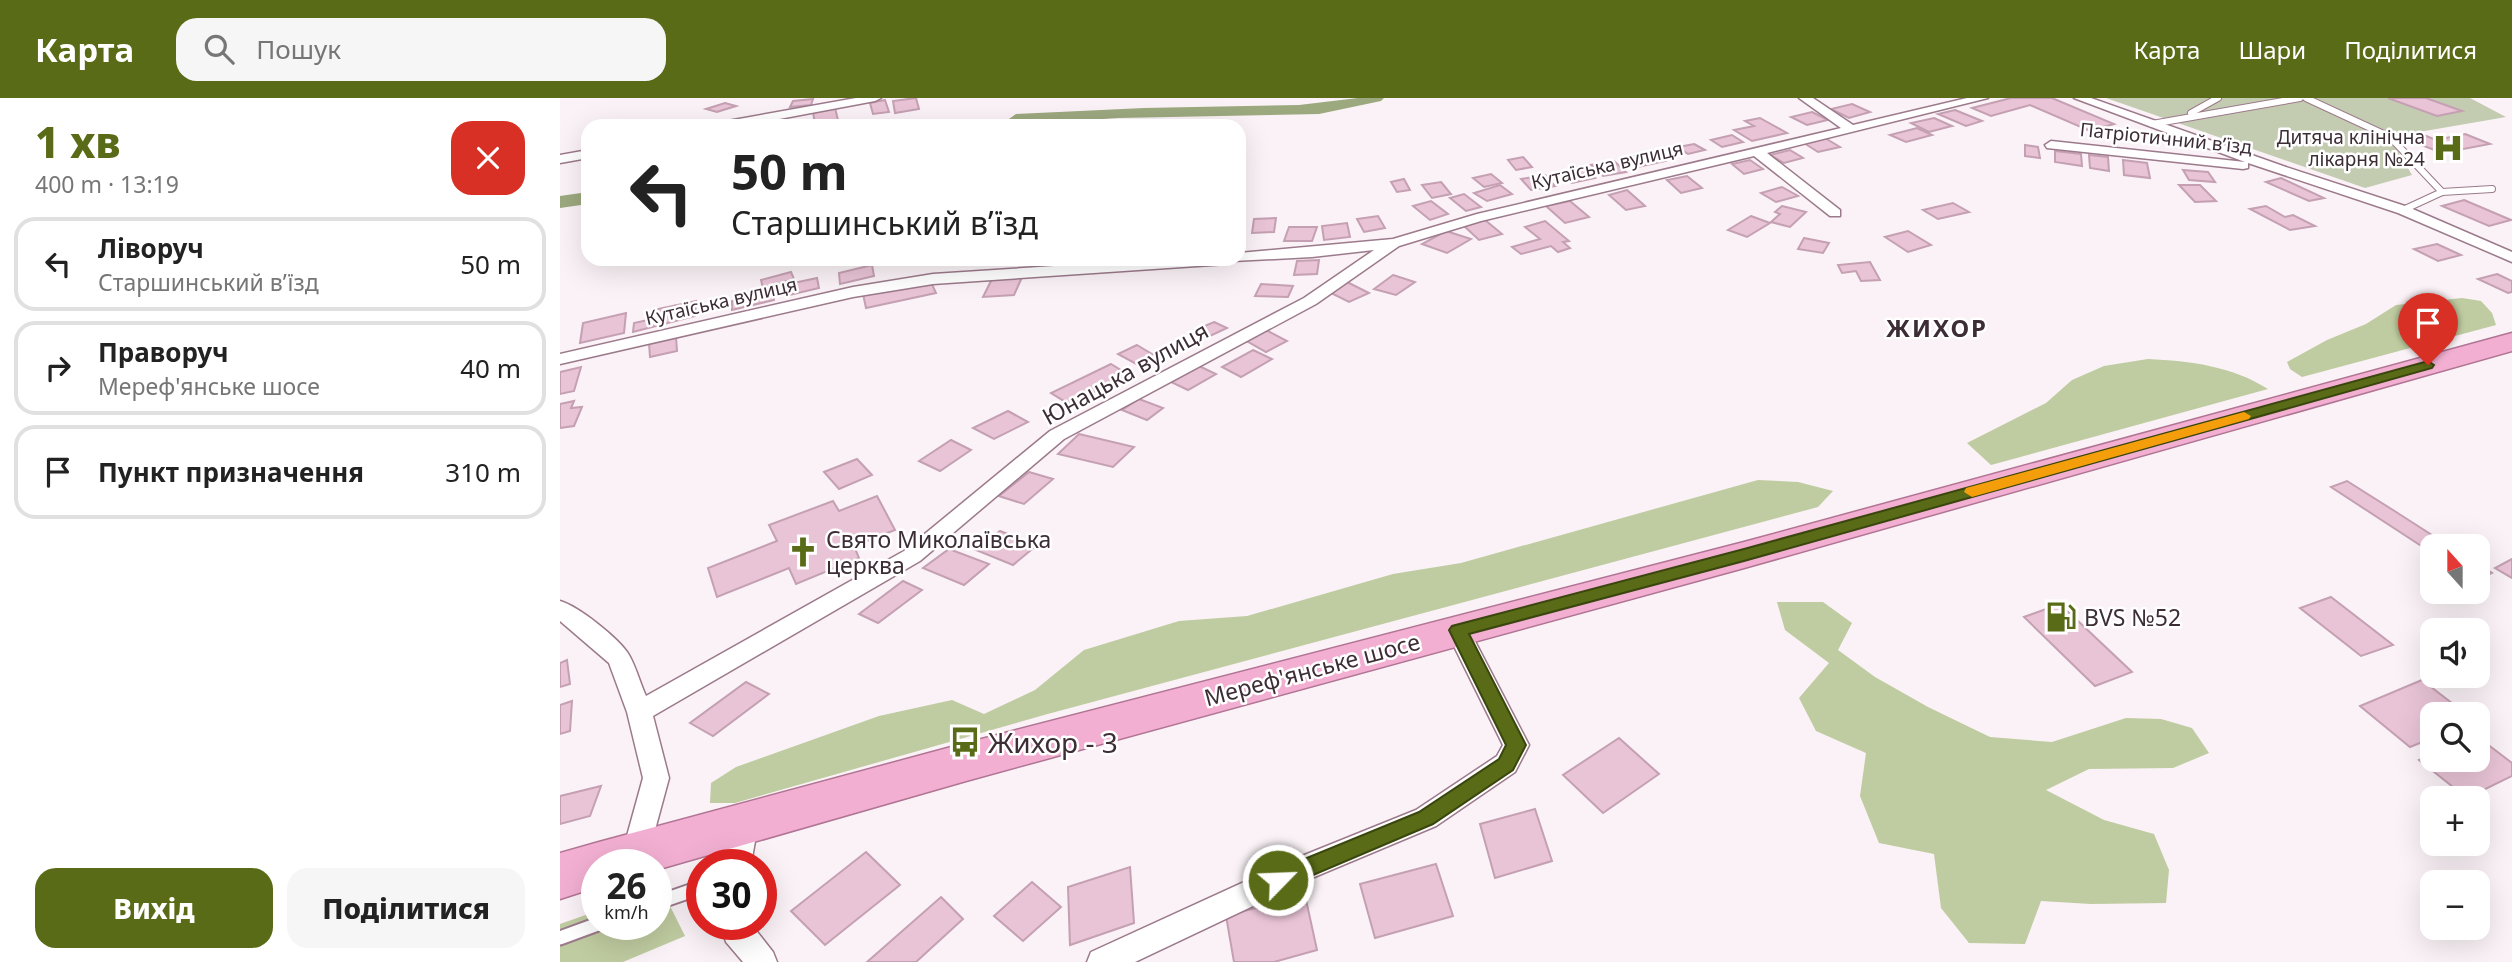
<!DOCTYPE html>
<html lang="uk">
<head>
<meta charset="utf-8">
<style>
  body { margin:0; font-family:"Noto Sans",sans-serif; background:#f6f6f6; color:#222; height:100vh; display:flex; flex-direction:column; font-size:26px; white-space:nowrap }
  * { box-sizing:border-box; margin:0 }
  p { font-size:23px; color:#767676 }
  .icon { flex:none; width:38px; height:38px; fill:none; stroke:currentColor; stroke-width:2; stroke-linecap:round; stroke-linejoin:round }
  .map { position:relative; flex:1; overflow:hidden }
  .side { display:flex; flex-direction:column; background:#fff; width:560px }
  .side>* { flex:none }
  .top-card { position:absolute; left:21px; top:21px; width:665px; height:147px; border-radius:21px; box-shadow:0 7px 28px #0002; background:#fff; color:#222; overflow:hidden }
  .needle { width:46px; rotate:339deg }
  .controls { position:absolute; left:1860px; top:436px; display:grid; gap:14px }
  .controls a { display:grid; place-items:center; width:70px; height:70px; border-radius:14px; background:#fff; box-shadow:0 7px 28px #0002; font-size:35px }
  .speed { position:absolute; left:21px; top:751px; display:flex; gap:14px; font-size:35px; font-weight:700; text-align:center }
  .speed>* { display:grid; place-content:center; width:91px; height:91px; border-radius:50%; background:#fff; box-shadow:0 7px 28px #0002; line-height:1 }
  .speed small { font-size:18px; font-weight:400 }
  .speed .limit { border:10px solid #d22; background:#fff; color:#111 }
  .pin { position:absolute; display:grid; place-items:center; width:60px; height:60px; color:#fff; margin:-72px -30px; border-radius:50% 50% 50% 0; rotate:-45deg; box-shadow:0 0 7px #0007 }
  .pin .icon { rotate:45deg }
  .me { position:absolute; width:77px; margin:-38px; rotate:66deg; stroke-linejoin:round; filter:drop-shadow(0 0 5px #0008) }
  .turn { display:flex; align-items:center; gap:24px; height:147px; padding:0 35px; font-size:32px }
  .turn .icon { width:91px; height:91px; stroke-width:2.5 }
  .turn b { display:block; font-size:49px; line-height:60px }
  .round { display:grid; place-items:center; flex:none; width:74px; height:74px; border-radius:21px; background:#f6f6f6 }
  .overview { display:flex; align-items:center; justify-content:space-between; height:119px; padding:0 35px }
  h1 { font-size:42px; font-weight:800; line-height:52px; color:#596b16 }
  .cta { display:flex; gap:14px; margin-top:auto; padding:14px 35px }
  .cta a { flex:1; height:80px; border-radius:21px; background:#596b16; color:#fff; font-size:28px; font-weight:800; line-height:80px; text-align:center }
  .cta a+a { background:#f6f6f6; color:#222 }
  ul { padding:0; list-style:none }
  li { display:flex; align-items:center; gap:21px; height:94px; margin:0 14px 10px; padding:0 21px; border:4px solid #e0e0e0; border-radius:21px }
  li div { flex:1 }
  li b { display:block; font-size:26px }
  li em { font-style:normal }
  header { display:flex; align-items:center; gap:42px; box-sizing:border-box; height:98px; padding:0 35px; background:#596b16; color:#fff }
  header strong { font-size:33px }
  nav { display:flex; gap:38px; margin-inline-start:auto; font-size:24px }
  .search { width:490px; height:63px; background:#f6f6f6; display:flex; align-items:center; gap:18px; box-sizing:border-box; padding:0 24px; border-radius:21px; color:#767676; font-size:26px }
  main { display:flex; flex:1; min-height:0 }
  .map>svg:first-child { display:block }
  .green { fill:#c3cbb0 }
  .forest { fill:#bfcba0 }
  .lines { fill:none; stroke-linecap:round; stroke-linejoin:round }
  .canal { fill:#9ca87e; fill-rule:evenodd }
  .building { fill:#e9c4d6; stroke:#c4a0b2; stroke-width:2 }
  .service-far1-casing { stroke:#9c7a8b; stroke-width:8 }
  .service-casing { stroke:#9c7a8b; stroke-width:17 }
  .minor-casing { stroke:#9c7a8b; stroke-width:3 }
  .trunk-casing { stroke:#b17594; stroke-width:3 }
  .service-far1 { stroke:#fff; stroke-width:6 }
  .service { stroke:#fff; stroke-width:13 }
  .minor { fill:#fff; fill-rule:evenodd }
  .trunk { fill:#f2afd2; fill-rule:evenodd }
  .route { fill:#596b16; stroke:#3a460e; stroke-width:2 }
  .slow { fill:#f59e0b }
  .labels { text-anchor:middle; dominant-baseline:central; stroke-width:5; stroke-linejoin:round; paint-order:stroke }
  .far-poi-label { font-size:19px; fill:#3d2e36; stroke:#fff; text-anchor:end }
  .far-street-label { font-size:19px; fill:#3d2e36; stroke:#fff }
  .street-label { font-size:23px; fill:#3d2e36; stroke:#fff }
  .poi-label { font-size:23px; fill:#3d2e36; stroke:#fff; text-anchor:start }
  .far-district-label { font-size:24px; font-weight:bold; letter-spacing:2px; fill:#3d2e36; stroke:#fff }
  .near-poi-label { font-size:28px; fill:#3d2e36; stroke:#fff; text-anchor:start }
</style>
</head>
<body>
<header>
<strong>Карта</strong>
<div class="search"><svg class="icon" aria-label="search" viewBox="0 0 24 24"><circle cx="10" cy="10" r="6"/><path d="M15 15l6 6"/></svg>Пошук</div>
<nav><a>Карта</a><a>Шари</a><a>Поділитися</a></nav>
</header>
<main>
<section class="side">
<div class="overview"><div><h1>1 хв</h1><p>400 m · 13:19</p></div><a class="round" style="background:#d93025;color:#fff"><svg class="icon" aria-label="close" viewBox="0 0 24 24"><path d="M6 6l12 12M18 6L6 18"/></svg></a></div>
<ul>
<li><svg class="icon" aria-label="left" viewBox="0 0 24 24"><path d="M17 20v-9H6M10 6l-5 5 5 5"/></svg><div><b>Ліворуч</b><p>Старшинський в’їзд</p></div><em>50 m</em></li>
<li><svg class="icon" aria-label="right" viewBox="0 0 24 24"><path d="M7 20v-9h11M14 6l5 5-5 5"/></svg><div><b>Праворуч</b><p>Мереф'янське шосе</p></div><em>40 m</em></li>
<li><svg class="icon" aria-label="arrive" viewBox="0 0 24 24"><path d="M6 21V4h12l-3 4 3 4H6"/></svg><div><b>Пункт призначення</b></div><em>310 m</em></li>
</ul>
<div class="cta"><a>Вихід</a><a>Поділитися</a></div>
</section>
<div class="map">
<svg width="1952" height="864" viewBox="0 0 1952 864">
  <rect width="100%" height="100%" fill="#faf2f6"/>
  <!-- green -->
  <path class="green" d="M1546 0H1910L1946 19 1830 39 1852 77 1805 90Z"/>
  <!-- forest -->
  <g class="forest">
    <path d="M1902 200 1921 203 1932 215 1936 227 1742 279 1730 271 1727 264 1767 242 1806 226 1836 207Z"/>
    <path d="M1588 261C1630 263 1672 268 1708 291L1431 367 1407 345 1486 305 1512 282 1544 268Z"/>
    <path d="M1198 382 1238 384 1273 393 1258 409 484 617 175 705H150L151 685 176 669 319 618 392 602 424 616 475 592 524 552 619 523 687 518 833 476 901 465Z"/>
    <path d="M1217 504H1263L1292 525 1278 552 1315 579 1368 609 1430 639 1492 644 1566 620 1601 621 1632 630 1649 655 1613 670 1529 671 1486 692 1544 722 1594 736 1609 772 1606 805 1531 806 1481 803 1465 846 1409 845 1381 810 1374 756 1319 745 1300 698 1306 655 1256 633 1239 600 1269 565 1225 532Z"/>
    <path d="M102 792 125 838 63 864H0V826L37 813V826H96V794Z"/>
  </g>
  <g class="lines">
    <!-- canal -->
    <g class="canal">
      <path d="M798 0H824L821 3 759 16 558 20 439 28 456 16 584 10 739 7Z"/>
      <path d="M28 94V106L0 110V98Z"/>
    </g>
  </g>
  <!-- building -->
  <g class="building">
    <path d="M356 0 359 11 335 15 333 3Z"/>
    <path d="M1451 0H1492L1554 26 1530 33 1470 7 1431 18 1412 10Z"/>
    <path d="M1828 0H1866L1902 13 1877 18Z"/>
    <path d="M253 1 251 7 230 9 233 3Z"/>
    <path d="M325 2 329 14 313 16 310 5Z"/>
    <path d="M165 5 176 8 157 14 146 11Z"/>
    <path d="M1292 6 1310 14 1289 20 1271 11Z"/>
    <path d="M275 10 278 22 255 26 253 14Z"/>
    <path d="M1395 12 1422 23 1406 28 1378 16Z"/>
    <path d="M1252 14 1268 22 1247 27 1231 19Z"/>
    <path d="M1200 20 1227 35 1192 43 1174 32 1194 28 1185 23Z"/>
    <path d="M1374 20 1392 28 1369 34 1351 25Z"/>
    <path d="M1357 30 1372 37 1346 44 1330 37Z"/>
    <path d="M1905 36 1930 46 1882 55 1846 41 1864 37 1876 42Z"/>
    <path d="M1172 37 1183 44 1162 49 1151 42Z"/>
    <path d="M1265 40 1280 49 1258 54 1244 45Z"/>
    <path d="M1134 46 1145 52 1128 56 1118 49Z"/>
    <path d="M1465 47 1478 49 1480 60 1465 58Z"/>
    <path d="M1230 52 1243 60 1224 65 1210 57Z"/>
    <path d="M1495 53 1521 56 1522 68 1495 64Z"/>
    <path d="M1092 54 1105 63 1078 69 1066 60Z"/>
    <path d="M1529 57 1548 59 1549 73 1530 70Z"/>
    <path d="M963 59 972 69 956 72 948 62Z"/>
    <path d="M1190 62 1203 71 1184 76 1172 66Z"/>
    <path d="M1563 62 1587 65 1590 80 1564 77Z"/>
    <path d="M1054 63 1066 74 1043 78 1031 67Z"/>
    <path d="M1020 69 1035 80 1012 85 998 74Z"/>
    <path d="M1623 72 1648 74 1655 84 1629 82Z"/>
    <path d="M931 76 942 85 924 89 913 80Z"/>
    <path d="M985 77 995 88 971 92 961 81Z"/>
    <path d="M1127 78 1142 90 1121 95 1107 82Z"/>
    <path d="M1721 80 1764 100 1749 103 1706 84Z"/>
    <path d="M844 81 850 92 837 94 831 84Z"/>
    <path d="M881 84 891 96 872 100 862 87Z"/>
    <path d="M940 87 952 96 927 103 914 95Z"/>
    <path d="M1619 87H1640L1656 103 1635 104Z"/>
    <path d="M1222 89 1238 98 1216 104 1201 95Z"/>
    <path d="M1067 92 1085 108 1066 112 1049 97Z"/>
    <path d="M904 96 921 109 906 113 890 100Z"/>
    <path d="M1904 102 1951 122 1929 128 1882 108Z"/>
    <path d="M871 103 888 116 870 122 853 108Z"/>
    <path d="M1010 103 1029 119 1005 125 986 108Z"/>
    <path d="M1393 105 1409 114 1378 121 1363 112Z"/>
    <path d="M1222 108 1246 114 1230 129 1211 124 1220 116 1215 114Z"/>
    <path d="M1706 108 1725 119 1733 117 1755 128 1730 132 1690 111Z"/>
    <path d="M818 118 825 130 804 134 797 121Z"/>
    <path d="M1191 118 1210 125 1187 139 1168 132Z"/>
    <path d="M716 120 714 134 692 135 694 121Z"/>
    <path d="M925 122 942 136 919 142 903 127Z"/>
    <path d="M985 123 1009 143 1003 144 1010 150 998 154 991 148 961 156 952 149 980 141 965 129Z"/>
    <path d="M787 125 790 139 764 142 762 128Z"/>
    <path d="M729 129H757L752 143H724Z"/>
    <path d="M886 133 911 141 887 155 862 146Z"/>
    <path d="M1348 133 1371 147 1348 154 1325 139Z"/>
    <path d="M1244 140 1269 145 1263 155 1238 151Z"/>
    <path d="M1877 146 1901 157 1878 163 1854 151Z"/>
    <path d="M759 162 757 176 734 177 737 163Z"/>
    <path d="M1310 164 1320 182 1301 183 1296 173 1282 175 1278 167Z"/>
    <path d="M312 167 314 178 280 186 279 175Z"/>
    <path d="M231 174 234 181 203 190 201 182Z"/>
    <path d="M1937 176 1952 183V194L1948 195 1918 181Z"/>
    <path d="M463 177 454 197 423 199 433 179Z"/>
    <path d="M833 177 855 184 836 197 814 191Z"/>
    <path d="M257 180 259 190 225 198 224 187Z"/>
    <path d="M370 182 376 195 306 210 303 196Z"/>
    <path d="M787 184 809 195 789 204 767 193Z"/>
    <path d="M701 186 733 188 728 199 695 198Z"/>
    <path d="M213 194 214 202 172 212V203Z"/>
    <path d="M136 203 135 218 73 234 74 225 97 220 98 211Z"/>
    <path d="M66 215 64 235 20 245 23 225Z"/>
    <path d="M654 224 667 230 648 239 635 232Z"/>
    <path d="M706 232 727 243 706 254 685 242Z"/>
    <path d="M116 239 117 253 90 259 89 245Z"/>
    <path d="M577 247 597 259 578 267 558 256Z"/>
    <path d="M693 252 712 261 681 279 662 269Z"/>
    <path d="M551 266 569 277 509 306 491 295Z"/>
    <path d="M639 268 656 276 628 292 611 284Z"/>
    <path d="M21 269 14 293 0 296V274Z"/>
    <path d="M579 301 603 310 587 322 562 312Z"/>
    <path d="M14 303 11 310 22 309 14 328 0 330V306Z"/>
    <path d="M448 313 468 324 434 341 413 330Z"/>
    <path d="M519 336 574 349 553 369 498 356Z"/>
    <path d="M391 342 411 352 380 373 359 363Z"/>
    <path d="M297 361 312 377 279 391 264 374Z"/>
    <path d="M469 374 493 381 464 406 439 398Z"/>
    <path d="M1787 383 1833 412 1889 448H1872V455L1771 389Z"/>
    <path d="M317 398 335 432 294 448 299 460 236 486 229 470 157 499 148 470 217 443 209 427 273 403 279 413Z"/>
    <path d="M440 433 477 447 453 467 416 452Z"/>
    <path d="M389 451 429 466 404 487 363 470Z"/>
    <path d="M1952 461V480L1935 470Z"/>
    <path d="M1918 466 1932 475 1918 482Z"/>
    <path d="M343 483 362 492 318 525 299 516Z"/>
    <path d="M1771 499 1833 547 1801 558 1740 510Z"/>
    <path d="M1500 506 1572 574 1535 588 1464 519Z"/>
    <path d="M7 562 10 586 0 589V565Z"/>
    <path d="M1862 582 1906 616H1872V640L1850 649 1800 608Z"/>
    <path d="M186 584 209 596 153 638 130 625Z"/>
    <path d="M12 603 10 633 0 636V607Z"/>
    <path d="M1918 639 1952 665V678L1907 700 1859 662 1872 656V662H1918Z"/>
    <path d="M1059 640 1099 676 1043 715 1003 677Z"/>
    <path d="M41 688 30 718 0 726V698Z"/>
    <path d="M975 711 992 763 935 780 920 726Z"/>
    <path d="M306 754 340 787 265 847 231 813Z"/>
    <path d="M876 766 893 818 815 840 800 786Z"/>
    <path d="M570 769 574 825 510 847 508 789Z"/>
    <path d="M472 784 501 809 463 843 434 818Z"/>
    <path d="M745 797 757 852 714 864H674L666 818Z"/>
    <path d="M381 799 403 821 356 864H307Z"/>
  </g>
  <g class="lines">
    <!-- service-far1 casing -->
    <g class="service-far1-casing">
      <g id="service-far1">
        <path d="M1746 0 1830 39 1882 94"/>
        <path d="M1631 15 1658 0"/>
        <path d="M1592 26 1740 0"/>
        <path d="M1843 112 1882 94 1932 91"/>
      </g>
    </g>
    <!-- service casing -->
    <g class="service-casing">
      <g id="service">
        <path d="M96 805 142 789"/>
        <path d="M0 840 38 826"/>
      </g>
    </g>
    <!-- minor casing -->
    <g class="minor-casing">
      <g id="minor">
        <path d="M296 0H321L315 3 182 28H156L162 24Z"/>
        <path d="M1239 0H1253L1293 27 1407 0H1428L1207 55 1280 112V118H1270L1194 58 921 123 839 148 756 206 504 341 360 463 93 618 109 680 86 765H66L62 756 83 680 67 614 49 565 0 523V503C18 508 60 541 69 557 76 569 80 585 86 598L344 453 490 333 744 200 814 152 752 159 673 163 667 166 373 186 293 199 0 266V256L293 189 373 176 600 161H679V155L833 141 917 116 1281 30Z"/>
        <path d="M1514 0H1531L1723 68 1848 109 1952 154V164L1838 115 1688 65V70L1683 71 1487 50 1485 47 1491 43 1685 64Z"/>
        <path d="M28 52V60L0 65V57Z"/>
        <path d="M898 523 906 526 969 647 955 674 876 728 752 780 575 864H527L531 854 732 762 856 712 937 658 943 647 886 532 890 526Z"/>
        <path d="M184 714 194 718 198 726 191 766H163L174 718Z"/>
        <path d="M161 826H191L213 854 217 864H183L166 844Z"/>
      </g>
    </g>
    <!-- trunk casing -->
    <g class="trunk-casing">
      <path id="trunk" d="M1952 235V253L1184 470 406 683 96 772V766H37V789L0 801V755L39 744 406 645 1184 444Z"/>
    </g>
    <!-- service-far1 -->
    <use href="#service-far1" class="service-far1"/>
    <!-- service -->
    <use href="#service" class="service"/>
    <!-- minor -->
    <use href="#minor" class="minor"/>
    <!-- trunk -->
    <use href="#trunk" class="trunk"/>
  </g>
  <!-- route -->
  <path class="route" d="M1868 263 1874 267 1872 270 1184 463 909 536 966 647 953 672 873 726 718 792 710 789 707 782 710 775 859 714 939 661 946 647 889 532 892 528 1184 451Z"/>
  <!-- slow -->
  <path class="slow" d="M1684 314 1691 318 1689 321 1412 399 1404 394 1406 390Z"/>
  <!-- icons -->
  <defs>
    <g id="hospital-bare" transform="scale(2.415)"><path d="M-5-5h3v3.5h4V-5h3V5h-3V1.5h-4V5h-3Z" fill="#596b16" stroke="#fff" stroke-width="2.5" paint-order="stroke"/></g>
    <g id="church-bare" transform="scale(2.415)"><path d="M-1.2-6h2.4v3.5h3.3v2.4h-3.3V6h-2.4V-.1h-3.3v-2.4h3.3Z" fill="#596b16" stroke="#fff" stroke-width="2.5" paint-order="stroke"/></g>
    <g id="fuel-bare" transform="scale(2.415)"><path d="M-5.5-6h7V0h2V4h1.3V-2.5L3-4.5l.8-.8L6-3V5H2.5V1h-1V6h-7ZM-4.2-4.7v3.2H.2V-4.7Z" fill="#596b16" stroke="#fff" stroke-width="2.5" paint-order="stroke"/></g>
    <g id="bus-bare" transform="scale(2.415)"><path d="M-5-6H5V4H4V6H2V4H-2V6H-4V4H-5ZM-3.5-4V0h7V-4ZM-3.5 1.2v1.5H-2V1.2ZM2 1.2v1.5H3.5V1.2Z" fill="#596b16" stroke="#fff" stroke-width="2.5" paint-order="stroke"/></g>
  </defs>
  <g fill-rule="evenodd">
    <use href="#hospital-bare" x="1888" y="50"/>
    <use href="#church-bare" x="243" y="454"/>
    <use href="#fuel-bare" x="1501" y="519"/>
    <use href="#bus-bare" x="405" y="644"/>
  </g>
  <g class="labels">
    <!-- far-poi labels -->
    <g class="far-poi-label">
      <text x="1865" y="39">Дитяча клінічна<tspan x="1865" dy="22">лікарня №24</tspan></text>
    </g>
    <!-- far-street labels -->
    <g class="far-street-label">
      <text transform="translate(1606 40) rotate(6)">Патріотичний в’їзд</text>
      <text transform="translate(1047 67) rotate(-13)">Кутаїська вулиця</text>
      <text transform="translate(161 203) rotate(-13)">Кутаїська вулиця</text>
    </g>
    <!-- street labels -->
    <g class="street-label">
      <text transform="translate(565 275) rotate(-29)">Юнацька вулиця</text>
      <text transform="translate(752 571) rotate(-15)">Мереф'янське шосе</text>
    </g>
    <!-- poi labels -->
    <g class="poi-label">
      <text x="266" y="441">Свято Миколаївська<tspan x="266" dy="26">церква</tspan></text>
      <text x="1524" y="519">BVS №52</text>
    </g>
    <!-- far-district labels -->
    <g class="far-district-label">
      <text x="1377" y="229">ЖИХОР</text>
    </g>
    <!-- near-poi labels -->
    <g class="near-poi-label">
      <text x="428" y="644">Жихор - 3</text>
    </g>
  </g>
</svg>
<div class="controls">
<a><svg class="needle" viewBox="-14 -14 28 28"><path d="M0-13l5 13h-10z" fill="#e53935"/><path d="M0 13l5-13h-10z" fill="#767676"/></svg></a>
<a><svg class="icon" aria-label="sound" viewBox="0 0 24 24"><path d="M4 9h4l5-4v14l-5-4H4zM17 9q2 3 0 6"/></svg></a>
<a><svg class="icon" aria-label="search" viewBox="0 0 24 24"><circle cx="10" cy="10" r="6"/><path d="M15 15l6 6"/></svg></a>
<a>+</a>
<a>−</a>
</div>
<div class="speed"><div>26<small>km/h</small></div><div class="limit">30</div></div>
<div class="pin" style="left:1868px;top:267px;background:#d93025"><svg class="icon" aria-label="arrive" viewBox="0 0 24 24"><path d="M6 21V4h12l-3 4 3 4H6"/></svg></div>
<svg class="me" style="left:718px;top:782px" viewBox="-20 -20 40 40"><circle r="17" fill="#596b16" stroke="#fff" stroke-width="3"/><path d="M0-11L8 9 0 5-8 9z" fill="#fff"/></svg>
<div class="top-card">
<div class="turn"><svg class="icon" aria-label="left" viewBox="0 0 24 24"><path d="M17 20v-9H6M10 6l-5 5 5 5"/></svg><div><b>50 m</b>Старшинський в’їзд</div></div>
</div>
</div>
</main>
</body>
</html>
